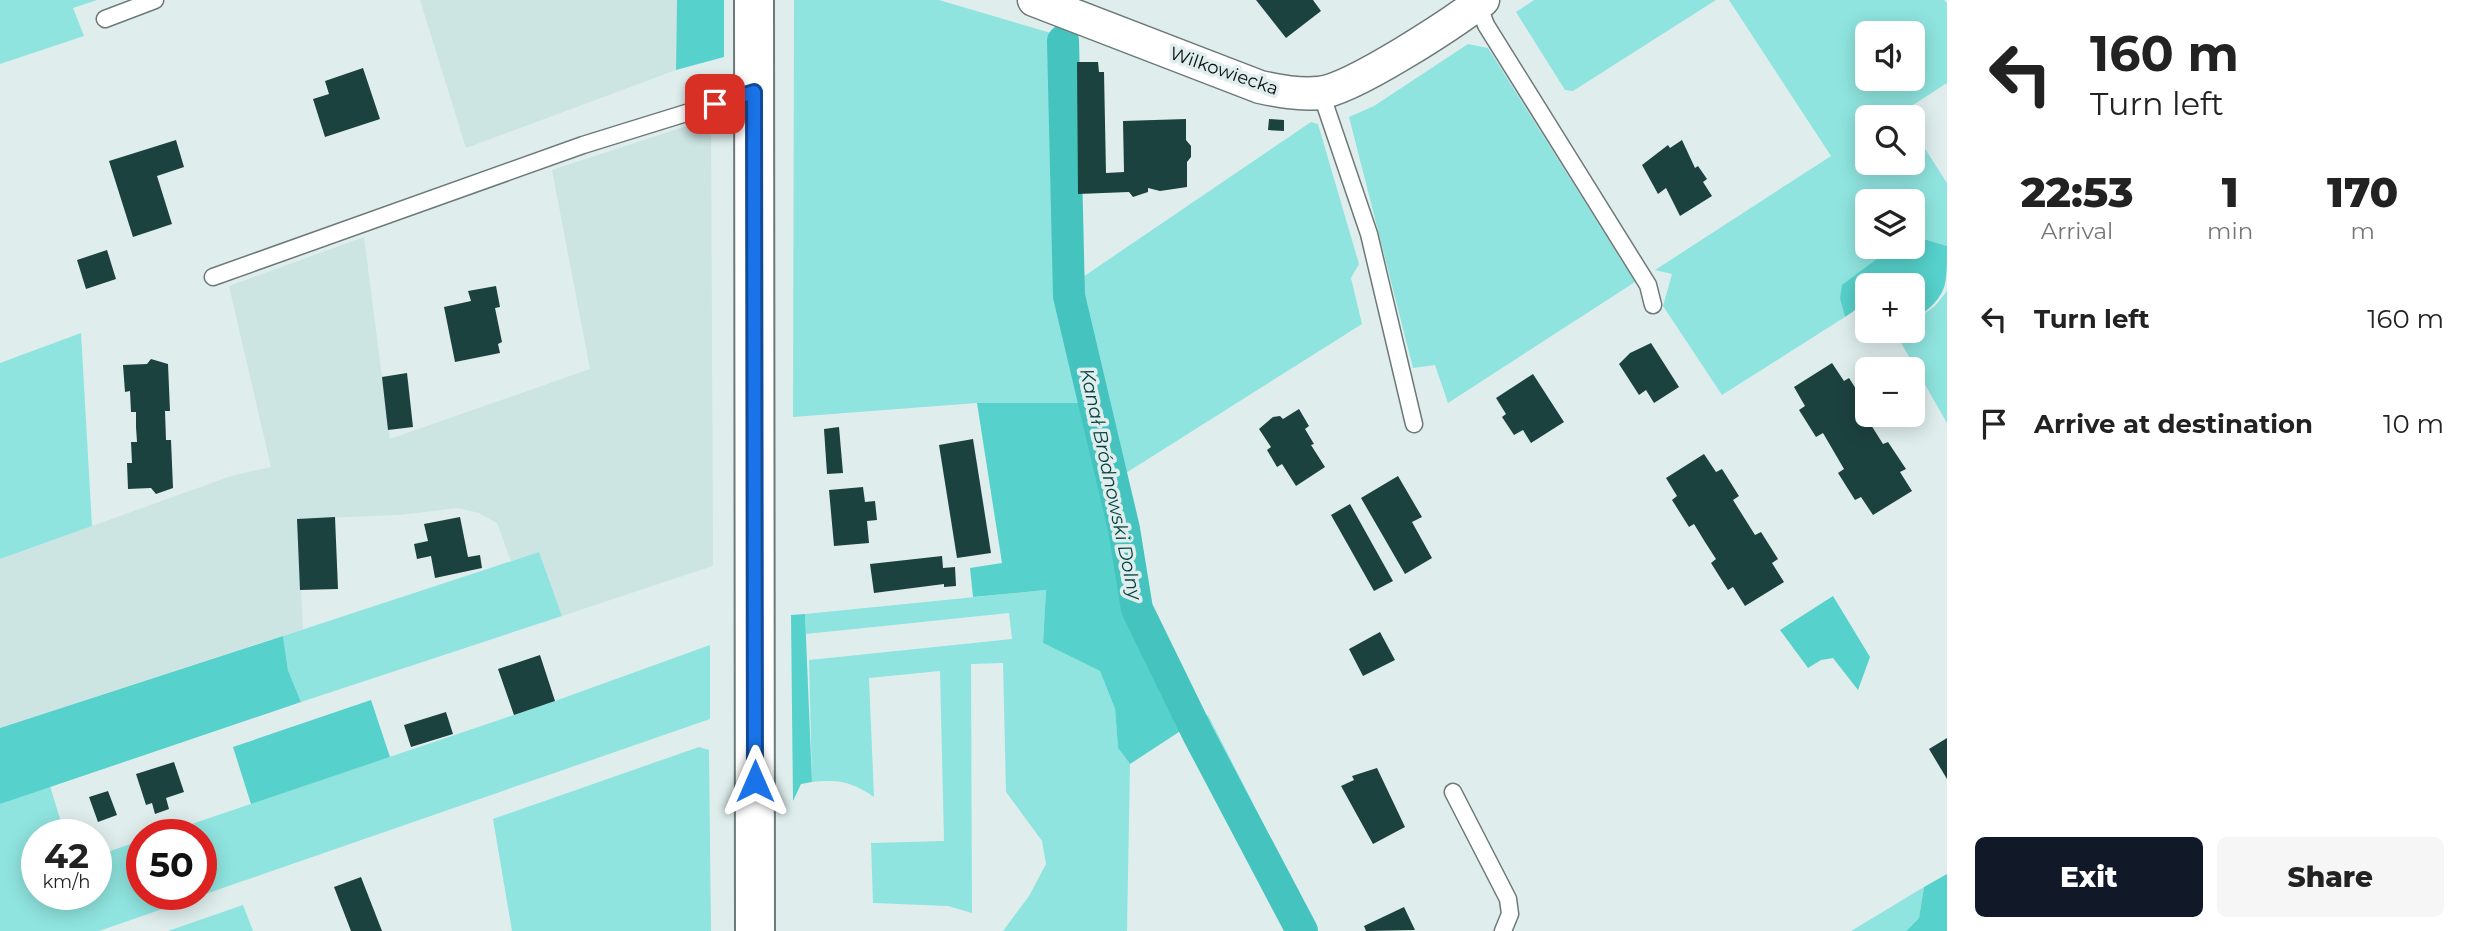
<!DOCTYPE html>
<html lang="en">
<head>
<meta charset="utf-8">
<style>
  body { margin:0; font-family:Montserrat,sans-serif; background:#f6f6f6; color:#222; height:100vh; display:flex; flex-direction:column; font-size:26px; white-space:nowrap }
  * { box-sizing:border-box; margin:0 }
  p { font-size:23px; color:#767676 }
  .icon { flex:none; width:38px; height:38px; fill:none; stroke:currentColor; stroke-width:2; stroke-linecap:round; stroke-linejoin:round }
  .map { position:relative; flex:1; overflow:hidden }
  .drawer { display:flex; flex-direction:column; background:#fff; width:525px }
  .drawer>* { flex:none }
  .banner { background:#fff; color:#222; overflow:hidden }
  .tools { position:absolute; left:1855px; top:21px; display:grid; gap:14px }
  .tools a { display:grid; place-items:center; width:70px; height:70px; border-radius:10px; background:#fff; box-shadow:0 4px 18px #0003; font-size:35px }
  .speed { position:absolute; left:21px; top:819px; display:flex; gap:14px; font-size:35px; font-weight:700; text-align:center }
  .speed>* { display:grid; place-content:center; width:91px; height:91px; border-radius:50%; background:#fff; box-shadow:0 4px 18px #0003; line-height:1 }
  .speed small { font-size:18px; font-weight:400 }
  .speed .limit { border:10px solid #d22; background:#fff; color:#111 }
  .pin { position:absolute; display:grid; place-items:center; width:60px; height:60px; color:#fff; margin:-30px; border-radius:14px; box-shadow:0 4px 10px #0006 }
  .me { position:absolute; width:77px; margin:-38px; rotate:0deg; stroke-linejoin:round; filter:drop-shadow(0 0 5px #0008) }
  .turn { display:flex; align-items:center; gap:24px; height:147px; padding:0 28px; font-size:32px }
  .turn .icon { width:91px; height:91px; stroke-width:2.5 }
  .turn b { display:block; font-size:49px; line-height:60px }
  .eta { display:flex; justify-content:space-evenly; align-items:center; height:119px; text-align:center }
  .eta b { font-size:42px; font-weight:800; line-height:49px }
  .primary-button { display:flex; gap:14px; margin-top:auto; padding:14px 28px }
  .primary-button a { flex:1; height:80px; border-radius:10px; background:#111827; color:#fff; font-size:28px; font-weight:800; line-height:80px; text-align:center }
  .primary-button a+a { background:#f6f6f6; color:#222 }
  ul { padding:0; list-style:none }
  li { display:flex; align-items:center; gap:21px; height:105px; padding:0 28px }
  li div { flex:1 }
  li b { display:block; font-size:26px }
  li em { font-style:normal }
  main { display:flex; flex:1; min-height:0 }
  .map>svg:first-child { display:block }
  .built { fill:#cce4e2 }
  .green { fill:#8fe4df; fill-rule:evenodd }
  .forest { fill:#56d1cb }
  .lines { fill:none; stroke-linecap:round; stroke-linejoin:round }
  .canal { stroke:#45c3be; stroke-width:32 }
  .building { fill:#1c4240 }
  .service-casing { stroke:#6c7978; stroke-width:19 }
  .minor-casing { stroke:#6c7978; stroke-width:35 }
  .secondary-casing { stroke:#6c7978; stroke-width:42 }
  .service { stroke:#fff; stroke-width:16 }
  .minor { stroke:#fff; stroke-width:32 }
  .secondary { stroke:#fff; stroke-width:38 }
  .route-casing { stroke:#114b97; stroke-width:18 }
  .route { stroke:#1a73e8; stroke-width:12 }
  .labels { text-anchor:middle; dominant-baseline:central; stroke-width:7; stroke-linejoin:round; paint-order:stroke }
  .street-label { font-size:18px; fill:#0a0f0e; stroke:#dfeeed }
  .water-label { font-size:19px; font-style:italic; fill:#033f3d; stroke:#dfeeed }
</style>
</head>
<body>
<main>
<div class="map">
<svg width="1947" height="931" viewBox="0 0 1947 931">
  <rect width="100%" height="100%" fill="#dfeeed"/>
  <!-- built -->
  <g class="built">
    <path d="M420 0H677L676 70 466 148Z"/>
    <path d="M711 118 713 566 562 616 539 552 511 561 497 523 479 513 458 508 399 515 297 519 303 629 0 728V559L234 475 271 467 229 286 364 237 390 439 590 369 552 170Z"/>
  </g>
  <!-- green -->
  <g class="green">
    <path d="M0 0H97L73 8 84 36 0 64Z"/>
    <path d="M794 0H939L1058 35 1074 45V283L1311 122 1318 124 1359 264 1351 278 1362 324 1118 478 1145 597 1158 639 1200 719 1208 715 1318 931H1288L1147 654 1132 610 1084 403H977L793 417Z"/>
    <path d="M1534 0H1716L1573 91 1565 90 1516 12Z"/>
    <path d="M1729 0H1944L1947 3V83L1902 112 1905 117H1867V163H1913V130L1947 183V246L1924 239 1913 243V201H1867V247H1902L1885 253 1840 299 1845 317 1722 395 1663 306 1672 274 1655 270 1831 156ZM1867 33H1913V79H1867Z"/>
    <path d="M1468 44 1488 48 1635 282 1448 403 1435 365 1413 368 1349 117 1374 106Z"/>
    <path d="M1947 291V423L1896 334 1913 331V322L1935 306Z"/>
    <path d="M81 333 92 526 0 559V363Z"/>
    <path d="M539 552 562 616 301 702 288 670 283 636Z"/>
    <path d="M1046 590 1043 643 1100 671 1115 709 1118 748 1130 764 1127 931H1003L1029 896 1046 864 1042 841 1006 792 1003 663 971 664 972 913 948 906 873 903 871 843 944 841 940 671 869 678 874 797C853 782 838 779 812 782L809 660 1012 639 1009 613 806 634 805 614Z"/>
    <path d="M710 645V719L99 931H0V804L50 786 65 835H37V894H96V856L142 840V894H201V835H159L555 701Z"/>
    <path d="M699 747 709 750 711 931H512L493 819Z"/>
    <path d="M1924 887 1919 918 1906 931H1851Z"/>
    <path d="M243 905 253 931H168Z"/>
  </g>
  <!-- forest -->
  <g class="forest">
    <path d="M677 0H724V57L676 70Z"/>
    <path d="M1924 239 1947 246C1947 292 1947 294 1913 322V285H1867V302L1845 317 1840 299 1842 285 1885 253 1913 247V243Z"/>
    <path d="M977 403H1084L1132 610 1147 654 1185 728 1130 764 1118 748 1115 709 1100 671 1043 643 1046 590 973 597 970 568 1002 563Z"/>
    <path d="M1833 596 1870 657 1858 690 1833 658 1821 660 1808 668 1780 630Z"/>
    <path d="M805 614 812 782 801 784 793 801 791 615Z"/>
    <path d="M283 636 288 670 301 702 0 804V728Z"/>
    <path d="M371 700 390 757 251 804 233 747Z"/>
    <path d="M1947 874V931H1906L1919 918 1924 887Z"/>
  </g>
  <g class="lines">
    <!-- canal -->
    <path class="canal" d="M1063 41 1069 296 1124 529 1137 609 1198 734 1302 931"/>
  </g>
  <!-- building -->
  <g class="building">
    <path d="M1256 0H1313L1321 11 1286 38Z"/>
    <path d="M1077 62H1098L1099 72H1104L1106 173 1124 172 1123 121 1186 119V140L1191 146V157L1187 162V187L1160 191 1148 188V192L1133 197 1129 192 1078 194Z"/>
    <path d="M363 68 380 119 325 137 313 99 329 94 325 81Z"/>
    <path d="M1269 119 1284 120V131L1268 130Z"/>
    <path d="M176 140 184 167 157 176 172 224 133 237 109 161Z"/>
    <path d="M1682 140 1695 168 1698 166 1707 179 1703 182 1712 196 1680 216 1666 188 1658 194 1642 165 1668 145 1670 148Z"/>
    <path d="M107 250 116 279 86 289 77 260Z"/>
    <path d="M496 286 500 307 495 308 502 342 498 344 500 353 455 362 444 307 471 301 468 291Z"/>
    <path d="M1651 343 1679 387 1654 403 1646 390 1639 395 1619 364 1630 353Z"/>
    <path d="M151 359 168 364 170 411H165L166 440H171L173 488 156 494 151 488 128 489 127 463H132L131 442H137L136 427V412H131L130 391 125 392 123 365 147 364Z"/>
    <path d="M1832 363 1844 381 1849 378 1867 406 1861 409 1883 444 1888 442 1906 469 1900 472 1912 491 1873 515 1861 497 1855 500 1838 473 1844 469 1823 433 1816 437 1799 410 1805 406 1794 387Z"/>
    <path d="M407 373 413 427 388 430 382 377Z"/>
    <path d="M1533 374 1564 422 1531 443 1523 430 1514 435 1502 417 1506 414 1496 398Z"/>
    <path d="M1299 409 1309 426 1305 429 1314 444 1311 445 1325 467 1296 486 1282 464 1277 467 1267 450 1271 447 1259 429 1273 417 1280 416 1283 419Z"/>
    <path d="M839 427 843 473 827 474 824 429Z"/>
    <path d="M973 439 991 553 957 558 939 445Z"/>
    <path d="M1704 454 1716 472 1722 469 1739 496 1733 500 1755 535 1761 532 1778 559 1772 563 1784 582 1745 606 1733 587 1728 590 1711 563 1716 559 1705 542 1694 524 1689 527 1672 500 1677 496 1666 478Z"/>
    <path d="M1398 476 1422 517 1412 522 1432 558 1405 574 1361 498Z"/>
    <path d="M863 487 865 502 875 501 877 520 867 521 869 543 834 546 829 490Z"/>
    <path d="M1350 504 1393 581 1374 591 1331 515Z"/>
    <path d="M335 517 338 589 300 590 297 519Z"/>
    <path d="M460 517 468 557 480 555 482 568 435 578 431 556 417 559 414 544 428 541 424 524Z"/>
    <path d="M942 556 943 568 955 567 956 586 944 587V584L874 593 870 564Z"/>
    <path d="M1380 632 1395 660 1363 676 1349 649Z"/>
    <path d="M540 655 555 701 514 715 498 669Z"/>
    <path d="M446 712 453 734 411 747 404 725Z"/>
    <path d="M1947 738V779L1929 749Z"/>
    <path d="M174 762 184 792 166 798 169 809 155 814 152 803 146 805 136 774Z"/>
    <path d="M1377 768 1405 827 1373 844 1341 786 1354 780 1352 776Z"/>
    <path d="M108 791 117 815 98 822 89 797Z"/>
    <path d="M361 877 382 931H351L334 887Z"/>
    <path d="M1404 907 1415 930 1366 931 1364 926Z"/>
  </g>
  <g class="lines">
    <!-- service casing -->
    <g class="service-casing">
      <g id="service">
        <path d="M1478 4 1486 25 1648 285 1653 305"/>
        <path d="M105 19 155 0"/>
        <path d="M1321 93 1369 234 1414 424"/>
        <path d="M213 277 583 145 754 92"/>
        <path d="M1453 792 1508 899 1510 914 1503 931"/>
      </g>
    </g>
    <!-- minor casing -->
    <g class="minor-casing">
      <path id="minor" d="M1034 0 1260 87C1279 91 1299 95 1319 93 1353 89 1453 23 1483 0"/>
    </g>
    <!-- secondary casing -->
    <g class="secondary-casing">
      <path id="secondary" d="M754 0 755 931"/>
    </g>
    <!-- service -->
    <use href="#service" class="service"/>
    <!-- minor -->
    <use href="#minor" class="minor"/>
    <!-- secondary -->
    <use href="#secondary" class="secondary"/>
  </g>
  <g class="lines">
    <!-- route casing -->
    <g class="route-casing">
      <path id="route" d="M715 104 754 92 755 781"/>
    </g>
    <!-- route -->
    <use href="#route" class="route"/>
  </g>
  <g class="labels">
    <!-- street labels -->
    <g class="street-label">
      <text transform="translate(1224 71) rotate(19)">Wilkowiecka</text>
    </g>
    <!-- water labels -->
    <g class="water-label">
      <text transform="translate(1111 484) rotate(78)">Kanał Bródnowski Dolny</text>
    </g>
  </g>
</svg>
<div class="tools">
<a><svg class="icon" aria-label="sound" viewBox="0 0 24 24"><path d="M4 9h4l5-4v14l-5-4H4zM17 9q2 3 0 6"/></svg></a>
<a><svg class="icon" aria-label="search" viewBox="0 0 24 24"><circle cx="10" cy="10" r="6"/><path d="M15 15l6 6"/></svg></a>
<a><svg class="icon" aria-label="layers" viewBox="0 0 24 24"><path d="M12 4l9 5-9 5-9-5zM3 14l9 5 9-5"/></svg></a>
<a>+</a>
<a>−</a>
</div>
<div class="speed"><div>42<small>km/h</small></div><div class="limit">50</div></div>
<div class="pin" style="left:715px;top:104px;background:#d93025"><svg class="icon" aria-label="arrive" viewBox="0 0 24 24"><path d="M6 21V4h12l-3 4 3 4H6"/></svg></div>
<svg class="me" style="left:755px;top:781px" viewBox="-20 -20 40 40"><path d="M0-17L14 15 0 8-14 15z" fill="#1a73e8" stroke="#fff" stroke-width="4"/></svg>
</div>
<section class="drawer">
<div class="banner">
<div class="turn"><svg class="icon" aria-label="left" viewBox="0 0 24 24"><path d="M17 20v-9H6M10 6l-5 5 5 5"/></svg><div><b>160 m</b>Turn left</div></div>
</div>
<div class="eta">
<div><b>22:53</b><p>Arrival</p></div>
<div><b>1</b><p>min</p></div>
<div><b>170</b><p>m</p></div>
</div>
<ul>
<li><svg class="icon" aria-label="left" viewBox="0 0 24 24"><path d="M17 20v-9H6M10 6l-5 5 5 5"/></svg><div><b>Turn left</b></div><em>160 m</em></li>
<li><svg class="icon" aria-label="arrive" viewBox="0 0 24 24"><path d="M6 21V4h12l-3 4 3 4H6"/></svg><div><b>Arrive at destination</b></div><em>10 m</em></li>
</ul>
<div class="primary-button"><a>Exit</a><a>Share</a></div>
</section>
</main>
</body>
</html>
